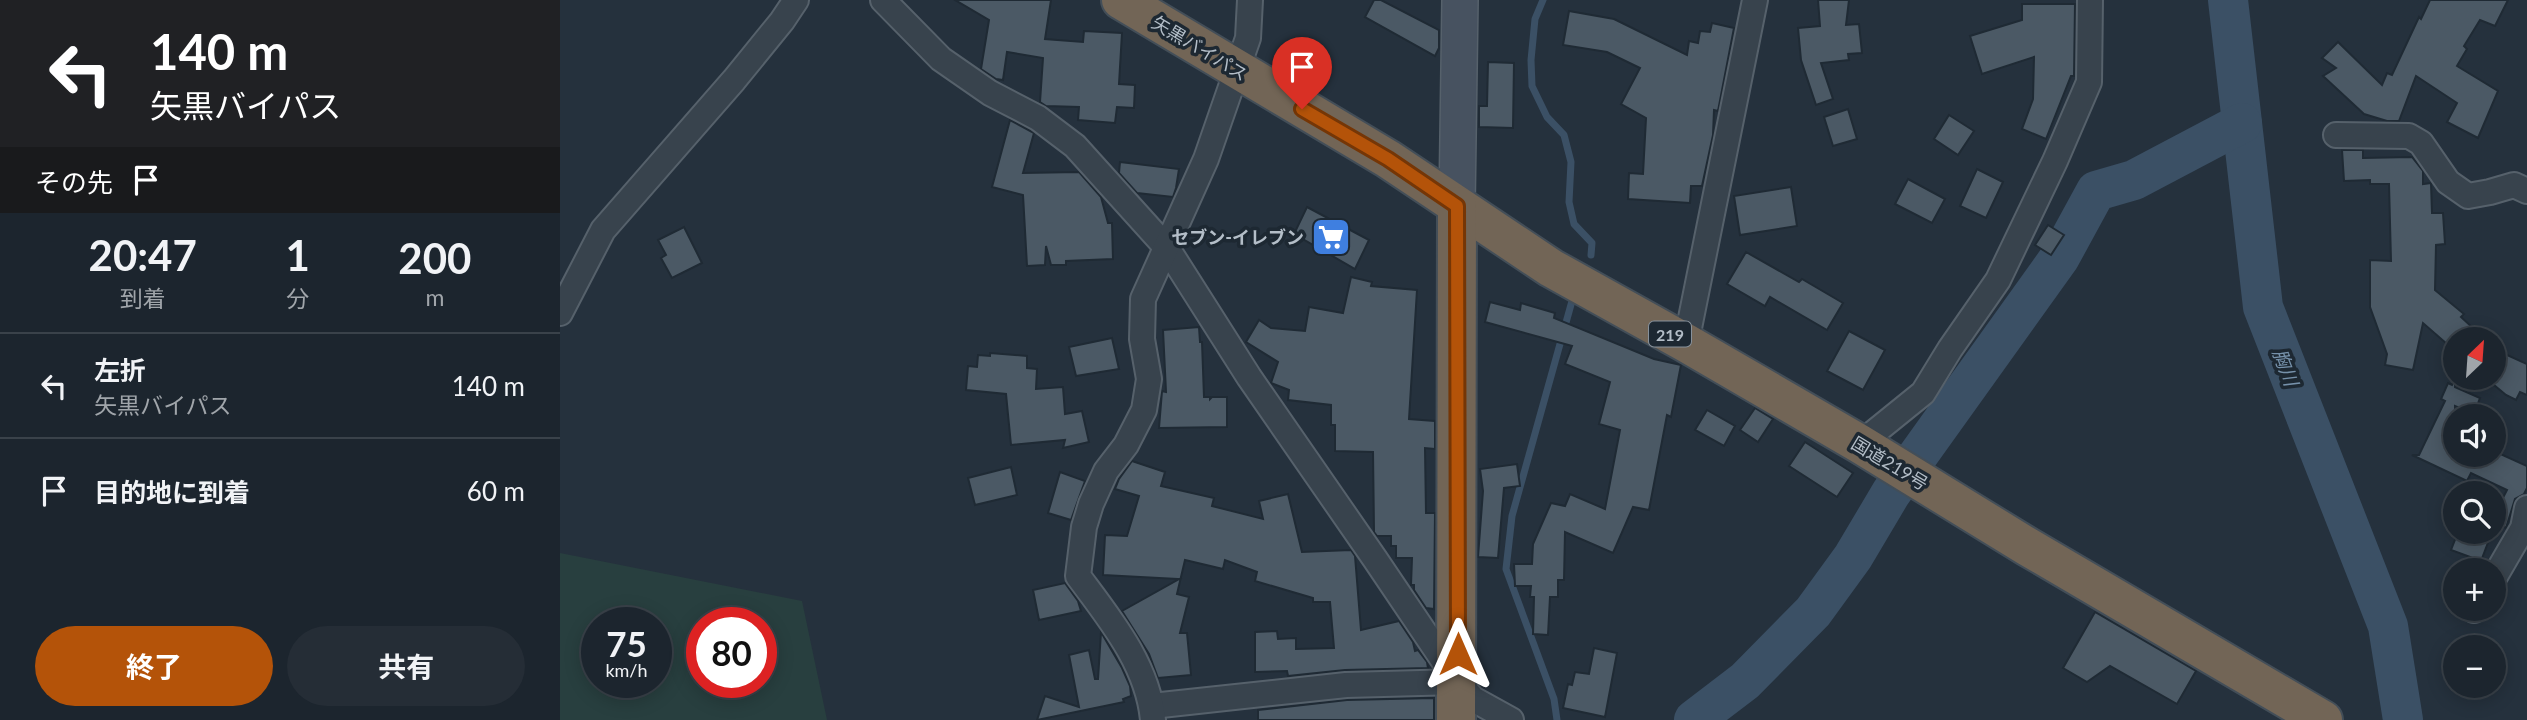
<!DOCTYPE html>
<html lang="ja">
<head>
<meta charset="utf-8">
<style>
  body { margin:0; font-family:Lato,"Noto Sans JP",sans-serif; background:#252d36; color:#f1f3f6; height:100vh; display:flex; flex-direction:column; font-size:26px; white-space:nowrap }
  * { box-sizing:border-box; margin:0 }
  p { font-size:23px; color:#a0a5aa }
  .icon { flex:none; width:38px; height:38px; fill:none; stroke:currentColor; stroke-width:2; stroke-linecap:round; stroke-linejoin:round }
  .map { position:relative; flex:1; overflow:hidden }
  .panel { display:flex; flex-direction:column; background:#1c252e; width:560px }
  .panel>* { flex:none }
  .banner { background:#202124; color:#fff; overflow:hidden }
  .needle { width:46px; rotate:25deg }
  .fabs { position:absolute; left:1883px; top:327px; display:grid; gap:14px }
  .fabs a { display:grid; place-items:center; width:63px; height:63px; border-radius:50%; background:#1c252e; box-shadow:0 4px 18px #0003,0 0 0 2px #3a424a; font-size:35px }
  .speed { position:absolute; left:21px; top:607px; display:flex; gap:14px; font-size:35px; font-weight:700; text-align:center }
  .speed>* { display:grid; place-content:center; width:91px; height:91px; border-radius:50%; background:#1c252e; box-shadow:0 4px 18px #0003,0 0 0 2px #3a424a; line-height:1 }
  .speed small { font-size:18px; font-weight:400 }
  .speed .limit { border:10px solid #d22; background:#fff; color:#111 }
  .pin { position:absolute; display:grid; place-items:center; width:60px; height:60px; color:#fff; margin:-72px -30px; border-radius:50% 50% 50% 0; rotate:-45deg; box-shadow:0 0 7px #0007 }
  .pin .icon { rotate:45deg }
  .me { position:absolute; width:77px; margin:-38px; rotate:0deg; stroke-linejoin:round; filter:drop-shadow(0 0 5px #0008) }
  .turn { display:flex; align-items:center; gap:24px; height:147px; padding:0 35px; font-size:32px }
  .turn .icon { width:91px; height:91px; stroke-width:2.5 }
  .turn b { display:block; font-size:49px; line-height:60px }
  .then { display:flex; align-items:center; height:66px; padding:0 35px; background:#0003; gap:14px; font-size:26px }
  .eta { display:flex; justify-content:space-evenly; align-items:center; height:119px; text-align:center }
  .eta b { font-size:42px; font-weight:700; line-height:49px }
  .cta { display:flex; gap:14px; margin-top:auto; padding:14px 35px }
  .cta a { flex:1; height:80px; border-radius:42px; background:#b45309; color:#fff; font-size:28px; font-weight:700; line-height:80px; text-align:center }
  .cta a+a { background:#252d36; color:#f1f3f6 }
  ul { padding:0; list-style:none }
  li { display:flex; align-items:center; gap:21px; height:105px; padding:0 35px; border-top:2px solid #3a424a }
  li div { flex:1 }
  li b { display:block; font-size:26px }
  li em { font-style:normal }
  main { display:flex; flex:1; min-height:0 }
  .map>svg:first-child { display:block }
  .green { fill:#283f3f; fill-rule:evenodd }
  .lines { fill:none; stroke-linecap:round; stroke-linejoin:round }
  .stream { stroke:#3b5065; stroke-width:7 }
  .river { stroke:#3b5065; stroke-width:40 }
  .building { fill:#4b5965; stroke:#1f2a34; stroke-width:2 }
  .street-casing { stroke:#56616b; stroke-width:28 }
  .secondary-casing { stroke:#56616b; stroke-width:38 }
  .highway-casing { stroke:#434e58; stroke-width:42 }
  .street { stroke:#38434d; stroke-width:24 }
  .secondary { stroke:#475260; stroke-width:35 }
  .highway { stroke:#726556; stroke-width:38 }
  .route-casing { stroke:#753606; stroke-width:18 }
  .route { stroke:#b45309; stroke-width:12 }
  .labels { text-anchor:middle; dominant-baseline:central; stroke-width:7; stroke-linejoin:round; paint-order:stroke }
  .shield { fill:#1d2832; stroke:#87919b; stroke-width:2 }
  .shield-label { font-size:16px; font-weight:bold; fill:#b4bec8 }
  .street-label { font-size:18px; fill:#b4bec8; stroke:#1d2832 }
  .poi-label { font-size:18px; font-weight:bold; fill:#b4bec8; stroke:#1d2832; text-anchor:end }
  .water-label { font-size:19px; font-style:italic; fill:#7691aa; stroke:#1d2832 }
</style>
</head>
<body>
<main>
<section class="panel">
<div class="banner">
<div class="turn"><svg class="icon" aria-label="left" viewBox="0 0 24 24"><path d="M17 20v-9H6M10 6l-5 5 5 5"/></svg><div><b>140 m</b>矢黒バイパス</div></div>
<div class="then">その先<svg class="icon" aria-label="arrive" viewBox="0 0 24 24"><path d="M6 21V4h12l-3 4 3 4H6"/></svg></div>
</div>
<div class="eta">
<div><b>20:47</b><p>到着</p></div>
<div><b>1</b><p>分</p></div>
<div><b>200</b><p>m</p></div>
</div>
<ul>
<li><svg class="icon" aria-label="left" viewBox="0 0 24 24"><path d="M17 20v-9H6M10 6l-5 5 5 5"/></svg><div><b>左折</b><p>矢黒バイパス</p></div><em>140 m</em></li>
<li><svg class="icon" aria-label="arrive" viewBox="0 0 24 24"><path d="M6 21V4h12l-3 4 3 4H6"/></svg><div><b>目的地に到着</b></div><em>60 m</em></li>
</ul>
<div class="cta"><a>終了</a><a>共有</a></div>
</section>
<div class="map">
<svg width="1967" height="720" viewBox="0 0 1967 720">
  <rect width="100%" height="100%" fill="#25313d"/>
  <!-- green -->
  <path class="green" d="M0 553 242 601 267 720H0ZM37 623H96V682H37ZM142 623H201V682H142Z"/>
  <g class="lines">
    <!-- stream -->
    <g class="stream">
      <path d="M983 0 975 19 971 60 972 86 987 117 1004 135 1011 162 1009 202 1014 224 1032 243 1031 255"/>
      <path d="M997 720 994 699 946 569 952 516 1012 301"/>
    </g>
    <!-- river -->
    <g class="river">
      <path d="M1668 0 1703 307 1828 626 1843 720"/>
      <path d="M1134 720 1185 681 1253 612 1293 557 1331 493 1500 257 1536 191 1574 180 1682 123"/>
    </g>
  </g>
  <!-- building -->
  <g class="building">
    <path d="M395 0H491L485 39 523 42 524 31 562 33 559 84 575 85 574 108 557 107 555 123 518 120 519 107 486 106 480 102 483 58 447 52 443 80 436 79 421 69 429 20Z"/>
    <path d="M814 0H821L879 30V48L875 56 805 17Z"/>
    <path d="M1258 0H1289L1286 25 1299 24 1302 53 1288 54 1289 60 1261 63 1273 99 1256 105 1241 60 1238 28 1260 26Z"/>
    <path d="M1870 0H1948L1935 26 1920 20 1904 46 1907 49 1897 66 1938 91 1918 138 1887 122 1897 103 1856 76 1839 121H1827L1804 114 1763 76 1776 68 1762 58 1778 42 1822 85 1827 73 1832 75 1859 17 1861 19Z"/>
    <path d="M1462 4H1515L1514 76H1511L1486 139 1462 129 1473 99 1474 57 1422 74 1410 36 1462 20Z"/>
    <path d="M1009 11 1054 19 1127 55 1129 41 1138 43 1140 31 1150 32 1152 23 1174 28 1158 111 1154 110 1153 135 1142 186H1131L1130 203 1068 199 1069 173 1083 174 1086 118 1061 104 1080 68 1047 52 1003 45Z"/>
    <path d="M928 62 954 63 953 128 919 127V106H927Z"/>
    <path d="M1288 109 1297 139 1273 146 1264 117Z"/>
    <path d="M1389 115 1414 131 1398 155 1374 139Z"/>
    <path d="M450 120 474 133 463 173 519 172 541 197 548 223H552L553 259 506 261V265H491L486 246 485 265 467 266 463 195 432 187Z"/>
    <path d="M1782 150H1803V158L1852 157 1863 171V184L1871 183 1872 213H1883L1885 244 1876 245 1875 290 1904 314 1901 317 1926 340H1895V351L1863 323 1853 370 1825 365 1827 354 1810 307V260L1831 261 1829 184H1810V180L1784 181Z"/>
    <path d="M560 162 619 169 616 188 613 197 577 193 559 173Z"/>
    <path d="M1417 169 1443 182 1426 218 1400 206Z"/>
    <path d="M1348 179 1385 199 1372 223 1335 204Z"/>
    <path d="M1231 187 1237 226 1180 235 1174 196Z"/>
    <path d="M747 207 809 240 795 269 734 234Z"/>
    <path d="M1488 225 1504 235 1491 255 1475 245Z"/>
    <path d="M124 227 142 263 112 278 101 258 106 255 98 240Z"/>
    <path d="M1186 252 1239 282 1242 279 1283 303 1267 330 1210 297 1205 306 1167 284Z"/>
    <path d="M791 277 812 282 811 286 857 290 849 419 875 421V449L865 448 866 513H875L874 609 866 608 854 590V585H851L852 558H836V546H831V536H817L814 532 813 452 775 451V425H771V405L728 400 729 390 711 383 718 362 686 342 699 320 711 328 745 331 749 307 783 313Z"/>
    <path d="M930 302 960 310 961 303 995 313 994 318 1094 359 1121 365 1111 417 1107 415 1089 510 1073 507 1053 553 1005 532 1004 580H998V597H990L988 635 973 634 974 597H970L971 586H955L954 564H972L973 544 991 503 1005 506 1010 494 1045 509 1060 430 1039 424 1050 382 1005 364 1012 346 925 322Z"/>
    <path d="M639 327 640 342H642L644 397H650V399L652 397H667V427L599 428 602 391 606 392 603 330Z"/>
    <path d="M1289 331 1325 350 1303 390 1267 371Z"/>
    <path d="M552 338 559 369 516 376 509 347Z"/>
    <path d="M1934 349 1967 364V395L1960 392 1956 400 1946 395 1934 385Z"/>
    <path d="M430 353 467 356V368L477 369 476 389 503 387 505 414 522 411 529 442 503 448 505 440 451 445 446 394 406 390 408 366 417 367 418 355 430 356Z"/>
    <path d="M1895 378V387L1920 398 1914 414 1895 406V455H1934V451L1967 466V488L1964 494 1955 499 1946 528 1934 521V515L1947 490 1911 473 1907 481 1852 455H1859L1885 401 1881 399 1888 383 1892 385Z"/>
    <path d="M1195 408 1213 419 1198 442 1180 430Z"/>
    <path d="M1147 410 1175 426 1164 446 1135 430Z"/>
    <path d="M1245 442 1293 473 1277 497 1229 466Z"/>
    <path d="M572 461 605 472 601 486 654 498 652 506 703 519 699 501 728 494 742 552 791 550 795 556 801 630 839 621 853 642 855 651 858 650 867 662 868 668 785 670 728 676 727 671 695 672V632L717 631 718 639 736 638V649L774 648 770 602H753V598L695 581 697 572 665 560 663 569 625 560 617 594 629 597 620 633H627L631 675 598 678 589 654 562 611 619 579 543 575 545 535 567 536 579 496 555 489 559 479Z"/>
    <path d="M957 464 960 486 944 488 938 558 918 557 923 491 920 469Z"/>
    <path d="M451 467 457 495 415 505 408 478Z"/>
    <path d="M500 472 525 481 511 520 488 513Z"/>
    <path d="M1898 532H1932L1921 561 1891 550Z"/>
    <path d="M505 583 518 601 521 611 479 620 473 590Z"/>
    <path d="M1535 612 1636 671 1617 704 1550 666 1527 682 1503 668Z"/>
    <path d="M541 632 562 668 570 686 571 696 563 699 564 702 477 720 485 696 519 707 509 655 529 650 535 679H538Z"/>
    <path d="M1034 648 1057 653 1045 717 1003 708 1008 684 1012 685 1015 672 1029 674Z"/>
    <path d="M874 698V720H698V710L787 700Z"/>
  </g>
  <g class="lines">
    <!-- street casing -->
    <g class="street-casing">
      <g id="street">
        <path d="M323 0 381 59 430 93 478 118 515 146 607 248 689 377 815 559 898 682 913 699 951 720"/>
        <path d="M1776 135 1849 136 1861 143 1888 182 1908 196 1930 192 1954 185 1967 191"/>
        <path d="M0 313 43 230 174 80 222 21 236 0"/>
        <path d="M1126 343 1195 0"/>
        <path d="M1300 444 1363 393 1390 349 1438 280 1495 161 1529 82 1530 0"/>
        <path d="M1934 578 1963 528 1967 508"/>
        <path d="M1914 610V609"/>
        <path d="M592 706 786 685 898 682"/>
        <path d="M593 720C588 665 550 619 518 576L524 527 531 504 546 471 566 445 584 410 589 379 582 339 583 299 646 159 688 38 690 0"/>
      </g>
    </g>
    <!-- secondary casing -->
    <g class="secondary-casing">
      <path id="secondary" d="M897 206 900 0"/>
    </g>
    <!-- highway casing -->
    <g class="highway-casing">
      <g id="highway">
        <path d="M561 0 828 159 991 268 1126 343 1300 444 1468 547 1763 720"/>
        <path d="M896 720 897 206"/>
      </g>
    </g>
    <!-- street -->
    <use href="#street" class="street"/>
    <!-- secondary -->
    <use href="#secondary" class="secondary"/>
    <!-- highway -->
    <use href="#highway" class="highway"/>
  </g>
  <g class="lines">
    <!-- route casing -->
    <g class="route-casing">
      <path id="route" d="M742 109 828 159 897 206 898 654"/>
    </g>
    <!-- route -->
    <use href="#route" class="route"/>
  </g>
  <!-- icons -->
  <defs>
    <g id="supermarket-square" transform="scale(2.0125)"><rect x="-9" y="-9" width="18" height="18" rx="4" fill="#3f7fe0" stroke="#1d2832"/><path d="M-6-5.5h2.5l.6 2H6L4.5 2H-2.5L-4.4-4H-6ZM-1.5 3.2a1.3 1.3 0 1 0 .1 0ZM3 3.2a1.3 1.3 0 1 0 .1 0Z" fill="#fff"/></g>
  </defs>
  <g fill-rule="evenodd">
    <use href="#supermarket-square" x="771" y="237"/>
  </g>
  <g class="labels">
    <!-- shield labels -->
    <rect class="shield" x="1089" y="321.5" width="42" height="25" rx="5"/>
    <g class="shield-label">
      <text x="1110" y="334">219</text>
    </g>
    <!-- street labels -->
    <g class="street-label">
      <text transform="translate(640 48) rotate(31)">矢黒バイパス</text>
      <text transform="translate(1330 463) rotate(31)">国道219号</text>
    </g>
    <!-- poi labels -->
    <g class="poi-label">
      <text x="744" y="237">セブン-イレブン</text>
    </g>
    <!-- water labels -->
    <g class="water-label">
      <text transform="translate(1726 367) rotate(69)">胸川</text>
    </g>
  </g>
</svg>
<div class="fabs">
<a><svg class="needle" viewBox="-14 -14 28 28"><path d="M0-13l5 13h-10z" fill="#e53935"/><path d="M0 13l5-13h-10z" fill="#a0a5aa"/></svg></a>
<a><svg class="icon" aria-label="sound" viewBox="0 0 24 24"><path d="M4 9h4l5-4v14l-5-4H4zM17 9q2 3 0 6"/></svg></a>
<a><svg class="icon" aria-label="search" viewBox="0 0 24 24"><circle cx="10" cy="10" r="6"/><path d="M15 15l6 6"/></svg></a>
<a>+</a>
<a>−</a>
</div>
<div class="speed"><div>75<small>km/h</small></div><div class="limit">80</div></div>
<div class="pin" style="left:742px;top:109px;background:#d93025"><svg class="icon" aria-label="arrive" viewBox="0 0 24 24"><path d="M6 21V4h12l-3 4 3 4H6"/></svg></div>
<svg class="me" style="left:898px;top:654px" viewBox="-20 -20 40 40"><path d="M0-17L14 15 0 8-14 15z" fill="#b45309" stroke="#fff" stroke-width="4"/></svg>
</div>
</main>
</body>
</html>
